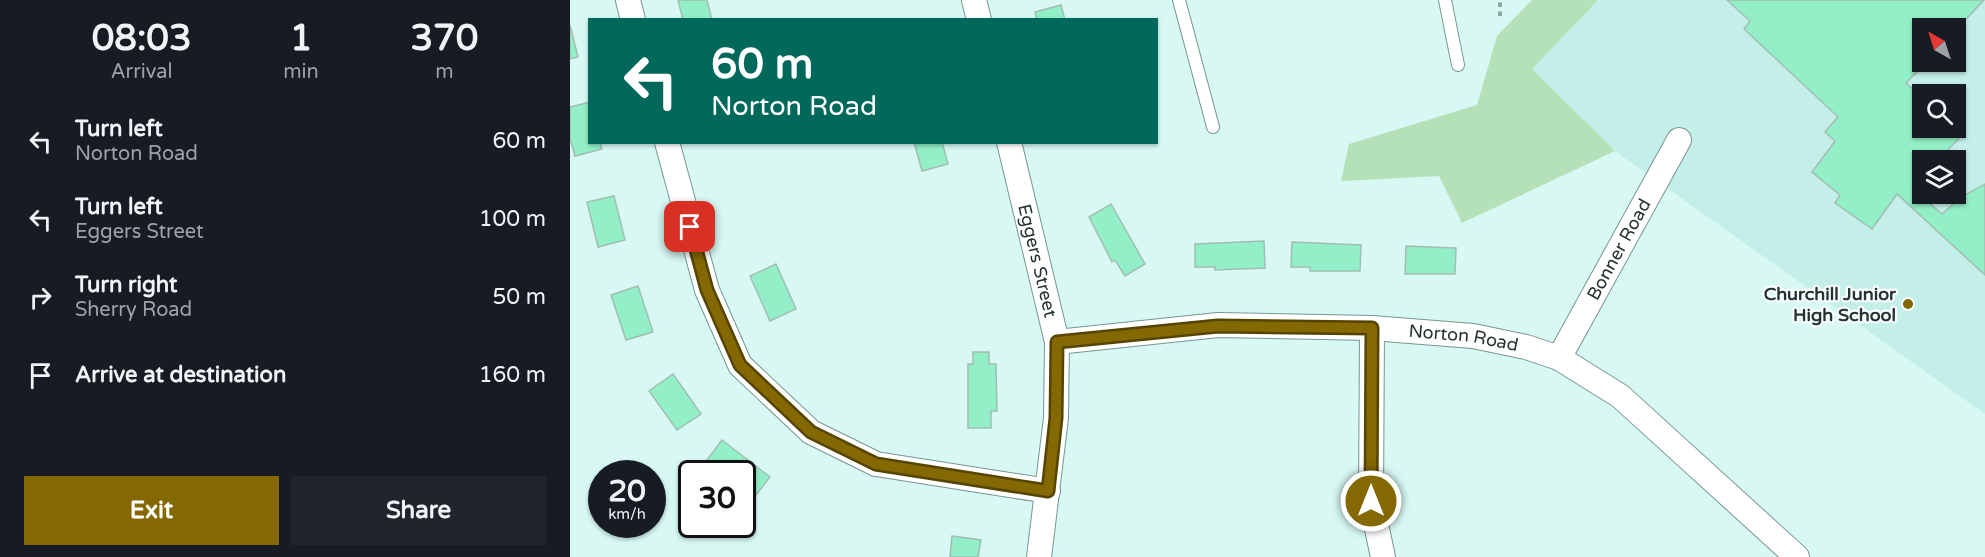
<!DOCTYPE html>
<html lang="en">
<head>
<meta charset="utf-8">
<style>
  body { margin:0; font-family:"Varela Round",sans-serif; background:#20242c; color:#f1f3f6; height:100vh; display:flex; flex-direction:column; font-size:22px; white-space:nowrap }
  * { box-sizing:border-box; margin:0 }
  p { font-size:20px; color:#9ea1a6 }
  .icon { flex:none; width:33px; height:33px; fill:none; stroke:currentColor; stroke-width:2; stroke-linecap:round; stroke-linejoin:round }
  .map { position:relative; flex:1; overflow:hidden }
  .details { display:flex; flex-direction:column; background:#171b24; width:570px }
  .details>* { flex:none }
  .banner { position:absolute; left:18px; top:18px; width:570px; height:126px; border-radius:0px; box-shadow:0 2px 4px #0004; background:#00695c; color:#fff; overflow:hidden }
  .needle { width:39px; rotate:321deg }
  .fabs { position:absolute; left:1342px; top:18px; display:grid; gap:12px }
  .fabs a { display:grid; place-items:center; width:54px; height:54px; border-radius:0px; background:#171b24; box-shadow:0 2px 4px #0004; font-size:30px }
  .speed { position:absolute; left:18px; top:460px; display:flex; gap:12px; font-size:30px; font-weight:700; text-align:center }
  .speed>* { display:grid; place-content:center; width:78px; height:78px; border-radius:50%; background:#171b24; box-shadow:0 2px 4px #0004; line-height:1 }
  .speed small { font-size:15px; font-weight:400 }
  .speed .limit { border:3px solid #111; border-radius:9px; background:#fff; color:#111 }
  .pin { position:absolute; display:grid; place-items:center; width:51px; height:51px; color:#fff; margin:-26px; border-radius:12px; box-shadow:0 3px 9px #0006 }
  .me { position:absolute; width:66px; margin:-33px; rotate:0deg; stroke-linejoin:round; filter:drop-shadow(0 0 4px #0008) }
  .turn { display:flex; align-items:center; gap:21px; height:126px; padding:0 24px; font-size:27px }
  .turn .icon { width:78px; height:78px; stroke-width:2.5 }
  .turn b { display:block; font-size:42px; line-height:51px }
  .eta { display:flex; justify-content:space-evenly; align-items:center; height:102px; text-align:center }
  .eta b { font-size:36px; font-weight:700; line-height:42px }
  .primary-button { display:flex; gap:12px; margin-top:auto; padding:12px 24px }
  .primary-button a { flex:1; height:69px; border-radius:0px; background:#846801; color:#fff; font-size:24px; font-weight:700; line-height:69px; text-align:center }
  .primary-button a+a { background:#20242c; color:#f1f3f6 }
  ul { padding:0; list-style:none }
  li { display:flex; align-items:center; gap:18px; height:78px; padding:0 24px }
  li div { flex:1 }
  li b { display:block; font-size:22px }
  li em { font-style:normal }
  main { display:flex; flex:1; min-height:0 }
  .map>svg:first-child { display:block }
  .built { fill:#c4efe8; fill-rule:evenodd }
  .green { fill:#b4e1b7 }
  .building { fill:#92efc7; stroke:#a2beb1; stroke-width:1.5 }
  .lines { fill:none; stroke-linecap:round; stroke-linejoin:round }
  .service-casing { stroke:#779691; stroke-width:14 }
  .minor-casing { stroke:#779691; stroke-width:26 }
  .path { stroke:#8ea7a3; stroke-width:4; stroke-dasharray:4.5 4.5; stroke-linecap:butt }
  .service { stroke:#fff; stroke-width:12 }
  .minor { stroke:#fff; stroke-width:24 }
  .route-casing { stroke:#564401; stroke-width:15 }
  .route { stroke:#846801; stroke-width:10 }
  .poi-dot { fill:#846801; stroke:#f8fffe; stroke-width:2 }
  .labels { text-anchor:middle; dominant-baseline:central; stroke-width:4.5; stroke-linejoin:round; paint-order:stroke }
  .street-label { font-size:18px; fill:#263331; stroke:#f8fffe }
  .poi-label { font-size:18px; font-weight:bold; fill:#263331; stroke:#f8fffe; text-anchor:end }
</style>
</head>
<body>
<main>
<section class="details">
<div class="eta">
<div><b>08:03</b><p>Arrival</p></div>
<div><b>1</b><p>min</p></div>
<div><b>370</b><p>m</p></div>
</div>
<ul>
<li><svg class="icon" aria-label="left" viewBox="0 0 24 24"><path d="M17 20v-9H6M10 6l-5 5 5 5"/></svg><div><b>Turn left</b><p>Norton Road</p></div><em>60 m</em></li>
<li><svg class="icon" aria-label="left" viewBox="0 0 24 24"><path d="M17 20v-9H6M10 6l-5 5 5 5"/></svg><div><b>Turn left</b><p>Eggers Street</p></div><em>100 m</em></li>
<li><svg class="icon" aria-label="right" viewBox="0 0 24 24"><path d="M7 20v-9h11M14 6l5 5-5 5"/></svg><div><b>Turn right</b><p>Sherry Road</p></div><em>50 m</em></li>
<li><svg class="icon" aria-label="arrive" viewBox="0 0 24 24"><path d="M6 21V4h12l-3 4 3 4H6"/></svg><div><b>Arrive at destination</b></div><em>160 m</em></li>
</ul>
<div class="primary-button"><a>Exit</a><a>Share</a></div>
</section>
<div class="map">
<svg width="1415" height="557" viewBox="0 0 1415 557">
  <rect width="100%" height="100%" fill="#d7f8f3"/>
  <!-- built -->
  <path class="built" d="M1028 0H1415V414L1045 151 961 69ZM1353 28H1386V62H1353ZM1353 94H1386V128H1353ZM1353 160H1386V194H1353Z"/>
  <!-- green -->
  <path class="green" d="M962 0H1028L962 69 1045 151 892 223 869 176 771 181 779 144 907 105 927 36Z"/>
  <!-- building -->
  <g class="building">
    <path d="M108 0H137L142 20H113Z"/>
    <path d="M1157 0H1414L1386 30 1353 28V62H1357L1336 83 1353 98V128H1386L1393 134 1368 160H1353V177L1342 188 1372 214 1391 197 1415 184V275L1327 194 1302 229 1265 203 1270 195 1242 172 1265 141 1255 132 1268 117 1174 29 1180 21Z"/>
    <path d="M491 5 495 20H467L465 12Z"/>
    <path d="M0 25 8 57 0 59Z"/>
    <path d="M20 102V142H30L32 149 5 156 0 138V107Z"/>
    <path d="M344 142H372L378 164 352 171Z"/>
    <path d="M44 196 55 240 28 247 17 202Z"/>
    <path d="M541 204 575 264 555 276 545 260 542 262 519 217Z"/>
    <path d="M694 241 695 268 645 270V267H625V244Z"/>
    <path d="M722 242 791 245 790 271H740V267H721Z"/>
    <path d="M836 246 886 248 885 274H835Z"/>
    <path d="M206 264 226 309 200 321 180 276Z"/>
    <path d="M68 286 83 332 56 340 41 295Z"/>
    <path d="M403 352H419V364H426L427 411H421V428H398V364H403Z"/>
    <path d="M103 374 131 414 107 430 79 391Z"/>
    <path d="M152 440 200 477 183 499 172 491V474L127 473Z"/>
    <path d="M382 536 411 540 408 557H380Z"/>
  </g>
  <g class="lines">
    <!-- service casing -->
    <g class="service-casing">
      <g id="service">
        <path d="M609 0 643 127"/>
        <path d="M875 0 888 65"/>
      </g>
    </g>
    <!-- minor casing -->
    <g class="minor-casing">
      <g id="minor">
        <path d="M58 0 63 20"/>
        <path d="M404 0 409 20"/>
        <path d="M97 142 137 290 170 365 241 432 306 464 478 491"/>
        <path id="s1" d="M439 142 487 342 486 418 469 557"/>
        <path d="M802 328 801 501 813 557"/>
        <path id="s2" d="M487 342 648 325 802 328 903 336 956 347 989 358 1050 396 1227 557"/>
        <path id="s3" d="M989 358 1109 140"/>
      </g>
    </g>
    <!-- path -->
    <path class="path" d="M930 16V0"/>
    <!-- service -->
    <use href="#service" class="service"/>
    <!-- minor -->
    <use href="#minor" class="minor"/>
  </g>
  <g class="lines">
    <!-- route casing -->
    <g class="route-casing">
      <path id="route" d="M120 227 137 290 170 365 241 432 306 464 478 491 486 418 487 342 648 326 802 328 801 501"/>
    </g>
    <!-- route -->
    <use href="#route" class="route"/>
  </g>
  <!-- markers -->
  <circle class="poi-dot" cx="1338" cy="304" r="6"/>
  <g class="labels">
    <!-- street labels -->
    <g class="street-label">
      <text stroke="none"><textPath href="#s3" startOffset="124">Bonner Road</textPath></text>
      <text stroke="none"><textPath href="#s1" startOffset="122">Eggers Street</textPath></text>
      <text stroke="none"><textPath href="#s2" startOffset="408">Norton Road</textPath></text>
    </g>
    <!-- poi labels -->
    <g class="poi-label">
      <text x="1326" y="294">Churchill Junior<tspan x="1326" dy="21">High School</tspan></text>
    </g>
  </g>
</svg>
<div class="fabs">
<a><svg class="needle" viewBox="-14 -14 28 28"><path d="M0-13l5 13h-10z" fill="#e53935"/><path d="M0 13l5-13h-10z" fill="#9ea1a6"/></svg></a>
<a><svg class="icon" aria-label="search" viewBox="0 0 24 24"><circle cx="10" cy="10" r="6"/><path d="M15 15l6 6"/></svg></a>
<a><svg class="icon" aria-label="layers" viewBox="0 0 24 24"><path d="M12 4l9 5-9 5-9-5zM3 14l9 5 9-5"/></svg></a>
</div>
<div class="speed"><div>20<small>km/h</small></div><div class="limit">30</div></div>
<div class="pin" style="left:120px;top:227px;background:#d93025"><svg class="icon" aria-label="arrive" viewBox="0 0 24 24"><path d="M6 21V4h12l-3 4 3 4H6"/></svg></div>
<svg class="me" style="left:801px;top:501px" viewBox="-20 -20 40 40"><circle r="17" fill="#846801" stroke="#fff" stroke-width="3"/><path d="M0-11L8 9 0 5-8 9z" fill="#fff"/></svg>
<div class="banner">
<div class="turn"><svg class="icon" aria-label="left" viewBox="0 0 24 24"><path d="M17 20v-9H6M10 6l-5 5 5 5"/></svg><div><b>60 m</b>Norton Road</div></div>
</div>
</div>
</main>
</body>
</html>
